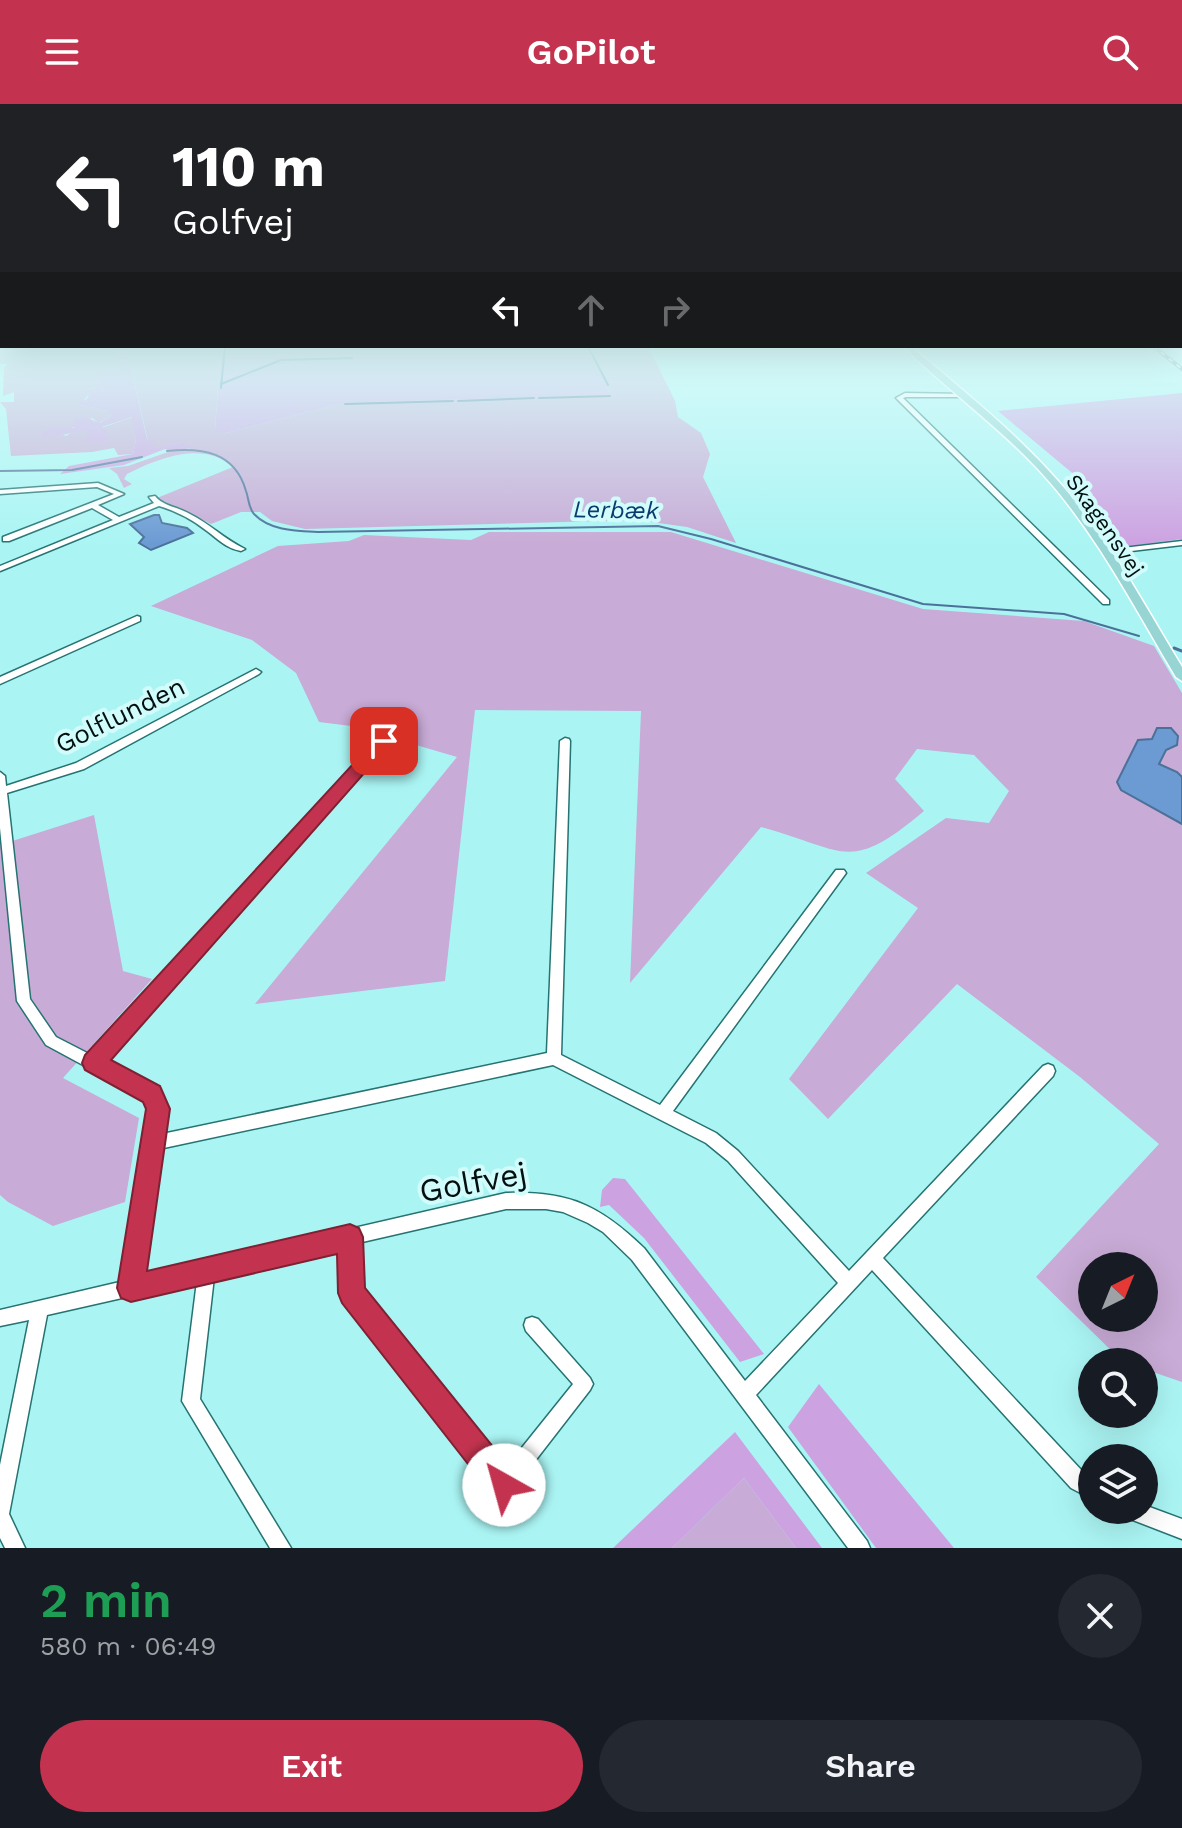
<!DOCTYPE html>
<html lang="en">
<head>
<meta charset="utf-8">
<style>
  body { margin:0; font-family:"Work Sans",sans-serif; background:#242831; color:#f1f3f6; height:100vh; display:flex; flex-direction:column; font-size:30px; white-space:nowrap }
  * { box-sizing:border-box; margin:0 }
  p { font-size:26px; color:#9ea1a6 }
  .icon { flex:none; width:44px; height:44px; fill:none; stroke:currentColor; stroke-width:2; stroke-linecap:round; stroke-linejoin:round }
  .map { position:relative; height:1444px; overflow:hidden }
  .side { display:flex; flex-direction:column; background:#171b24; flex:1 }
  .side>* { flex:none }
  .top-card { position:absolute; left:0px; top:0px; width:1182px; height:244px; box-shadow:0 8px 32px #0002; background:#202124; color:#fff; overflow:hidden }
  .needle { width:52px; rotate:43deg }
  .tools { position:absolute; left:1078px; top:1148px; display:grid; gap:16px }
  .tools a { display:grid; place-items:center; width:80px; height:80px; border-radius:50%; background:#171b24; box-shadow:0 8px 32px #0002; font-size:40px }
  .pin { position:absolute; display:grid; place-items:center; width:68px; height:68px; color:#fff; margin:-34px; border-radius:16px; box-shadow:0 4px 12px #0006 }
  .me { position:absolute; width:88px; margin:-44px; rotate:322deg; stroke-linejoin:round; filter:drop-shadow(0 0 6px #0008) }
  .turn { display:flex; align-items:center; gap:28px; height:168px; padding:0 40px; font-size:36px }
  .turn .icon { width:104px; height:104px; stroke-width:2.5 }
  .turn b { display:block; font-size:56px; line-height:68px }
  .lanes { display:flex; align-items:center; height:76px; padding:0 40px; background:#0003; justify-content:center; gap:40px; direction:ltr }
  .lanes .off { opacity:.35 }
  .round { display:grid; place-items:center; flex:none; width:84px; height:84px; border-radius:42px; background:#242831 }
  .overview { display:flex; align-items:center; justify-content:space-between; height:136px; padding:0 40px }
  h1 { font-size:48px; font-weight:600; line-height:60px; color:#1e9e55 }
  .cta { display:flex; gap:16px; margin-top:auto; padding:16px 40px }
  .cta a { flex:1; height:92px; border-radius:48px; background:#c3334f; color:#fff; font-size:32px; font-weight:600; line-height:92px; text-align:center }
  .cta a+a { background:#242831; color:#f1f3f6 }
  header { display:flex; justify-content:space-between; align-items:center; height:104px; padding:0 40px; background:#c3334f; color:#fff; font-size:36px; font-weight:600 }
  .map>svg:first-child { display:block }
  .green { fill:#c8abd6; fill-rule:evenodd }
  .forest { fill:#cda2e1 }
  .water { fill:#6c9bd4; stroke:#4c7199; stroke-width:2 }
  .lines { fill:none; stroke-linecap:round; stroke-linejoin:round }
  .stream-far1 { stroke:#4c7199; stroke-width:2 }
  .stream { stroke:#4c7199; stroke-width:3 }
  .minor-casing { stroke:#257372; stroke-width:3 }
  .major-casing { stroke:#fff; stroke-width:3 }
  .minor { fill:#fff; fill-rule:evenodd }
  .major { fill:#96d5d4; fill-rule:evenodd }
  .rail-casing { stroke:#4d7777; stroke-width:4 }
  .rail { stroke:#d1fcfb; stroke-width:2; stroke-dasharray:5; stroke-linecap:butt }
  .route { fill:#c3334f; stroke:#7f2133; stroke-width:2 }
  .labels { text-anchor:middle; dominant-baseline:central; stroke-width:8; stroke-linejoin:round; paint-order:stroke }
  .far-street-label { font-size:22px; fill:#000f0f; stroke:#d1fcfb }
  .far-water-label { font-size:24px; font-style:italic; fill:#0a3b6f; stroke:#d1fcfb }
  .street-label { font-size:26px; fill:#000f0f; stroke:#d1fcfb }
  .near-street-label { font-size:32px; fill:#000f0f; stroke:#d1fcfb }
</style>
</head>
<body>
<header><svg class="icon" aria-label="menu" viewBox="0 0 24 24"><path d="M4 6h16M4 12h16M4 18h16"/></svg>GoPilot<svg class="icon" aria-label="search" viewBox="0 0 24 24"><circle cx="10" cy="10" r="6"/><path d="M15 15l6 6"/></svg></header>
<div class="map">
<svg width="1182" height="1444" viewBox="0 0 1182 1444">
  <rect width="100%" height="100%" fill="#aaf5f4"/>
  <!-- green -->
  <g class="green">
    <path d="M0 238 2 242H115L122 270 102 277 97 283 82 288 89 290 80 301 108 307 111 312 99 319 92 314 70 325 50 324 66 332 74 327H88L91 333 87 338 102 332 101 324 133 313 136 336 133 350 118 351 114 344 92 348 11 352 6 305 0 298H14V288L3 292 4 264 7 260H0Z"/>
    <path d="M126 242H221L215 325 222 330 344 299 610 291 593 246 609 242H648L675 297 678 313 701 329 710 350 703 373 736 439 687 423 637 416 305 425 272 417 260 408H241L211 420 157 394 233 363C204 336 158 354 127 370L124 375 132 380 124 384 117 370 109 364 128 362 168 348 190 345 178 339 150 346Z"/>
    <path d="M489 428H671L923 505 1084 517 1154 542 1182 589V1278L1144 1265V1258H1123L1036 1173 1159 1040 1080 973 957 880 828 1015 789 975 918 804 866 769 946 714 989 719 1009 687 974 651 917 645 895 675 924 707C848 771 846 746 761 723L630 879 641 607 475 606 445 877 255 900 457 653 351 622 319 618 296 569 252 536 151 502 278 442 349 437 364 431 471 436ZM1092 1162H1144V1214H1092Z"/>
    <path d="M94 711 123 867 152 875 63 974 139 1014 125 1098 53 1122 8 1098 0 1091V723L3 740Z"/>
    <path d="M744 1374 796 1444H672Z"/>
  </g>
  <!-- forest -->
  <g class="forest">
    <path d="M114 242H126L147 335 154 340 151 345 178 339 193 343 174 349 165 345 124 361 60 370 69 362 133 350 136 336 132 313 102 323 108 328 103 332 109 333 107 337 98 340 84 337 90 333 86 332 87 327C71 327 60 334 43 332L42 328 49 324H74V317L83 312 100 319 111 312 108 307 80 301 79 298 87 295 89 290 81 288 97 283 101 277 94 276 95 270 110 266 121 270Z"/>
    <path d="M221 242H609L593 247 610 291 344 299 222 330 215 326Z"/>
    <path d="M1182 289V435L1122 443 1077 373 998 307Z"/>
    <path d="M613 1074 625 1075 764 1250 740 1258 644 1134 609 1101 600 1103 602 1086Z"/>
    <path d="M819 1280 954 1444H876L788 1323Z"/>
    <path d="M735 1328 822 1444H796L744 1374 672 1444H613Z"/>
  </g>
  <!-- water -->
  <g class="water">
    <path d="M154 411H159L162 419 187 424 193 429 151 446 139 439 144 433 130 420Z"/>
    <path d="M1157 624H1171L1178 632 1177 641 1166 646 1159 660 1177 668 1182 673V720L1121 686 1117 678 1138 636 1152 635Z"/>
  </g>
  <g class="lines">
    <!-- stream-far1 -->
    <g class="stream-far1">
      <path d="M589 246 590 242"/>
      <path d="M591 248 608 281"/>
      <path d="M221 280 281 256 352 254"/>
      <path d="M221 284 225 242"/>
      <path d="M539 294 610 292"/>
      <path d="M458 297 534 294"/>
      <path d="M345 300 453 297"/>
      <path d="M167 347C202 343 235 348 246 387 249 395 248 403 254 410 270 427 297 427 318 428L658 422 711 435 923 500 1064 510 1139 532"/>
      <path d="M0 367 72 366 142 353"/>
    </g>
    <!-- stream -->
    <path class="stream" d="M1174 544 1182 547"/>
    <!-- minor casing -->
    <g class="minor-casing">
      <g id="minor">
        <path d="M905 289 965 290 966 291 963 293H906L903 294 1109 496V500H1103L896 294Z"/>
        <path d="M98 379 124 390 98 401 119 413 154 399 149 393 155 392C163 402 178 403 190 410 210 420 224 435 245 445L241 447C226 444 219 436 207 427 193 416 176 407 159 402L0 467V462L113 416 92 404 9 437H3V433L114 390 97 383 0 390V386Z"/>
        <path d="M1182 437V441L1106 450 1102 448 1106 446Z"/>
        <path d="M137 512 140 513V517L0 580V573Z"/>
        <path d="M256 565 261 568 259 570 84 665 7 689 30 895 56 933 91 951 380 635 384 634 389 637 388 639 103 958 156 985 165 1005 162 1030 547 949 560 637 565 634 569 635 570 637 561 951 660 1001 836 766H844L846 769 673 1007 716 1029 738 1047 849 1167 1043 962 1048 960 1053 962 1055 967 1053 972 883 1154 1085 1370 1092 1375V1395L1071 1384 872 1166 756 1291 867 1437 870 1444H848L632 1156 603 1128 588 1119 563 1108 546 1105H506L358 1139 360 1186 504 1366 573 1280 526 1227 524 1221 526 1215 532 1213 538 1215 590 1274 593 1280 590 1286 511 1388 504 1390 497 1388 346 1195 344 1189 342 1143 214 1173 200 1295 291 1444H270L182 1297 197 1177 47 1211 9 1410 25 1444H5L0 1434V1361L29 1216 0 1222V1206L124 1177 151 1005 146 995 46 941 17 897 0 724V668L5 672 6 682 76 659ZM553 961 706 1039 728 1057 838 1179 745 1277 644 1144C599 1101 569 1087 506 1089L141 1173 159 1045Z"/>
        <path d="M1144 1401 1182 1415V1435L1125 1413 1122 1406H1144Z"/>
      </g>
    </g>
    <!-- major casing -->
    <g class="major-casing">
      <path id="major" d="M903 242H910C970 292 1031 341 1080 403 1119 453 1149 509 1182 563V577L1176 573C1133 501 1095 426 1038 365 996 320 946 285 903 242Z"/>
    </g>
    <!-- minor -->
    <use href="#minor" class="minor"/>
    <!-- major -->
    <use href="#major" class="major"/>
    <!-- rail casing -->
    <g class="rail-casing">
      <path id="rail" d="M1153 242 1182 265"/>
    </g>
    <!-- rail -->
    <use href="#rail" class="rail"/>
  </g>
  <!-- sky -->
  <linearGradient id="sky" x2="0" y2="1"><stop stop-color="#76aae0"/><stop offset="0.54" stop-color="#d9fafa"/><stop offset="1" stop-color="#d9fafa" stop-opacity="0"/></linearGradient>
  <rect width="1182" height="440" fill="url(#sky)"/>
  <!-- route -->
  <path class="route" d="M384 631 389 633 392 637 389 641 111 956 160 982 170 1005 147 1167 350 1120 359 1124 363 1133 365 1184 515 1370 520 1381 515 1392 504 1396 493 1392 342 1199 338 1189 337 1150 131 1198 121 1194 117 1184 146 1005 143 998 85 966 82 959 85 951 378 633Z"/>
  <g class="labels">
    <!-- far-street labels -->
    <g class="far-street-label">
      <text transform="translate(1105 421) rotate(55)">Skagensvej</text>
    </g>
    <!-- far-water labels -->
    <g class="far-water-label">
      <text transform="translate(616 406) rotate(1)">Lerbæk</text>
    </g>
    <!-- street labels -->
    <g class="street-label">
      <text transform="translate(120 611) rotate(-26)">Golflunden</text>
    </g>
    <!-- near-street labels -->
    <g class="near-street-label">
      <text transform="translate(473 1078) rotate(-10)">Golfvej</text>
    </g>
  </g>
</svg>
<div class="tools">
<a><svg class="needle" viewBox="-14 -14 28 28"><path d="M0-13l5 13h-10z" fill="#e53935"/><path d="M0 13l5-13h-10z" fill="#9ea1a6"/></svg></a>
<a><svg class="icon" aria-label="search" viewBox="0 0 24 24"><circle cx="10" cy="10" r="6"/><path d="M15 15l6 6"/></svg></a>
<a><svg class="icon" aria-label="layers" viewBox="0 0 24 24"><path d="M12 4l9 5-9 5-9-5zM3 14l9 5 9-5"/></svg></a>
</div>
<div class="pin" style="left:384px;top:637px;background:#d93025"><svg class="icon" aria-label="arrive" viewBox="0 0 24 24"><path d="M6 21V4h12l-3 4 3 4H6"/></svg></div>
<svg class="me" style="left:504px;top:1381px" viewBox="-20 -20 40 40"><circle r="19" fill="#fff"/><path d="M0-13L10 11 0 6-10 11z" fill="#c3334f"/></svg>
<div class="top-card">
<div class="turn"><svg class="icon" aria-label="left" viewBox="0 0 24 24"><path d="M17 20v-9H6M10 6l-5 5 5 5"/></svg><div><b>110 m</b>Golfvej</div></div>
<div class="lanes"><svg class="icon" aria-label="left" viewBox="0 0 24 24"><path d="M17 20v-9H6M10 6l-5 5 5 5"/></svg><svg class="icon off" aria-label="ahead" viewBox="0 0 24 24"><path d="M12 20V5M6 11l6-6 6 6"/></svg><svg class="icon off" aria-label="right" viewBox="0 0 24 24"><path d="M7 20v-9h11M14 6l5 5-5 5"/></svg></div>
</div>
</div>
<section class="side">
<div class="overview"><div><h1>2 min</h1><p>580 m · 06:49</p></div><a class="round"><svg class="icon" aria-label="close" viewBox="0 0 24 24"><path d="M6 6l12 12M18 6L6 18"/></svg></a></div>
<div class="cta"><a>Exit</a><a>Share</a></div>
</section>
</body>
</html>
